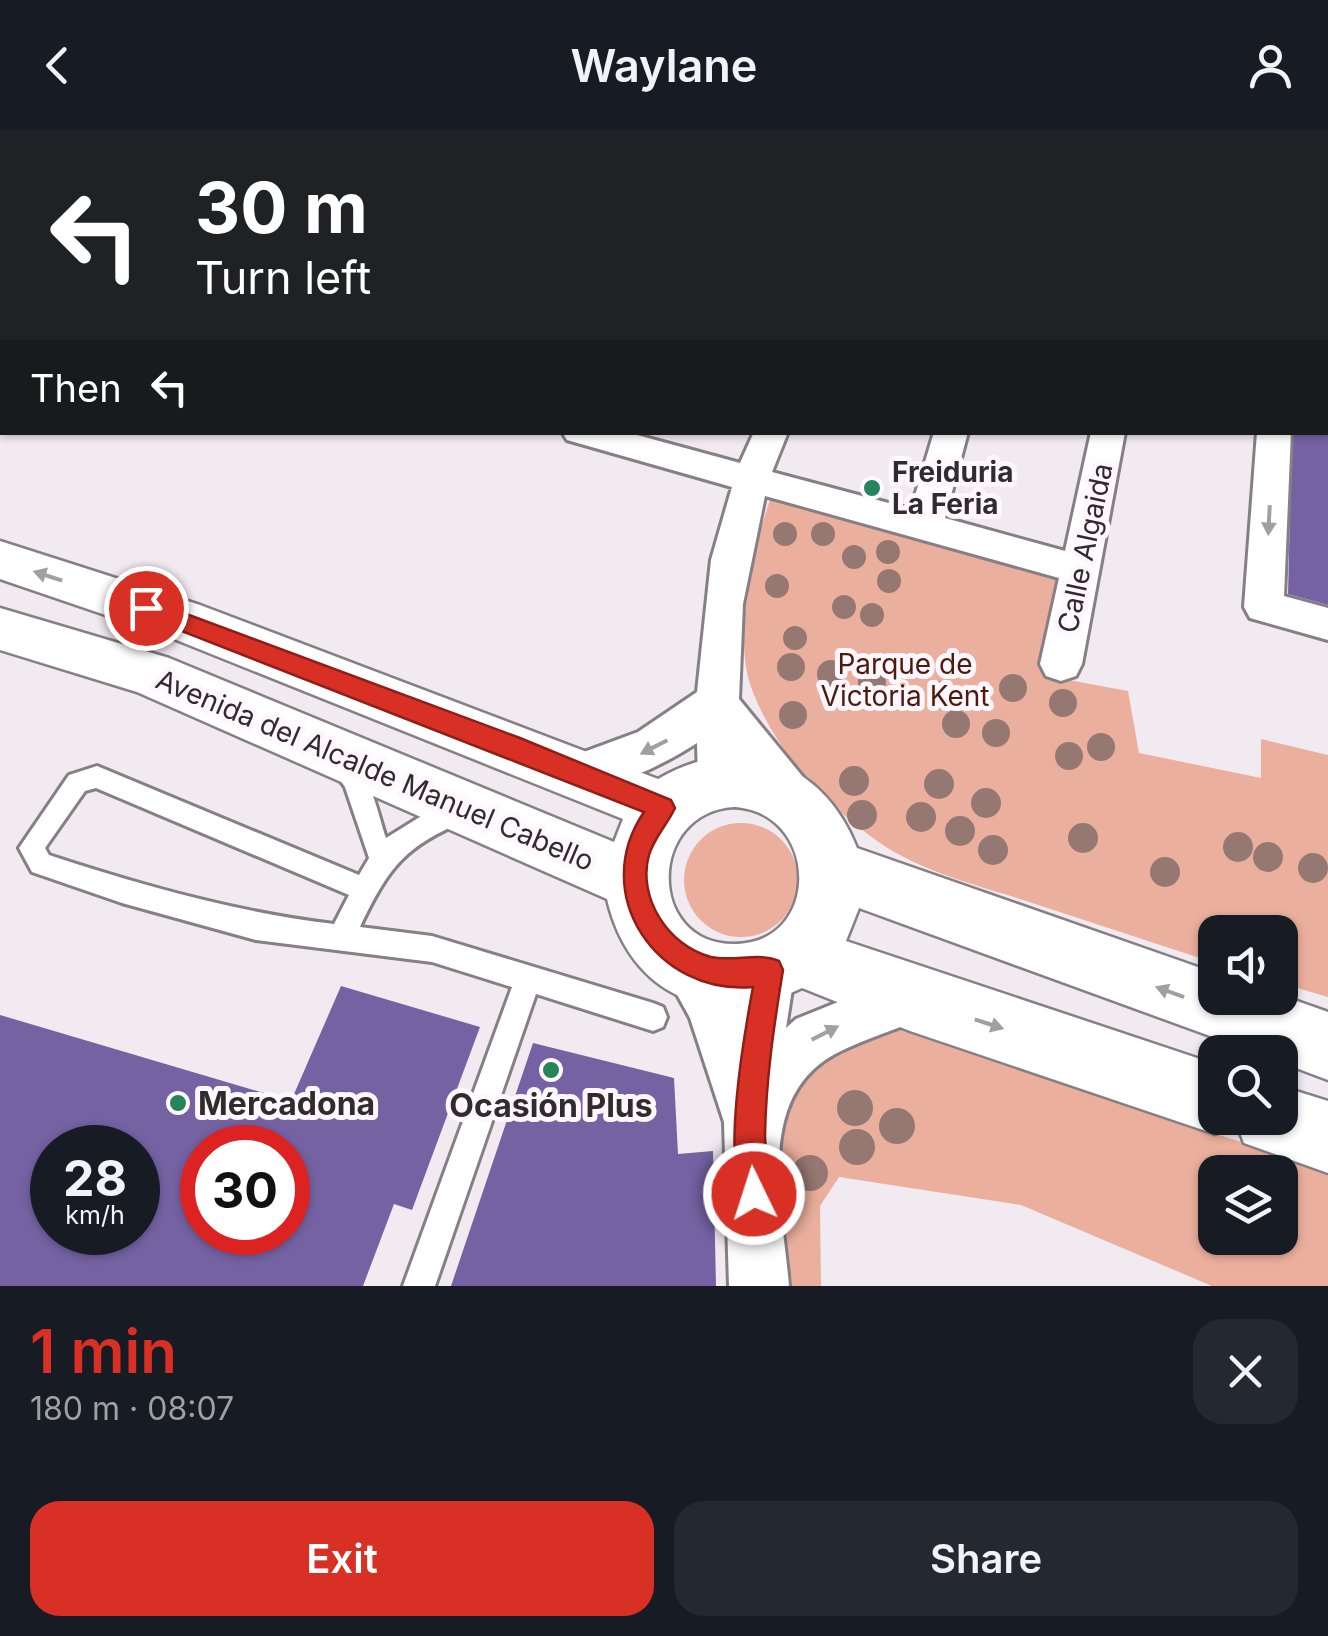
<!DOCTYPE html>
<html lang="en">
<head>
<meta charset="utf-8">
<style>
  body { margin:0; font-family:Inter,sans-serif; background:#242831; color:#f1f3f6; height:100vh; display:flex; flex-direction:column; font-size:38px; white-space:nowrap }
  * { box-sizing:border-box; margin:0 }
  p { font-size:32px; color:#9ea1a6 }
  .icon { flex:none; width:55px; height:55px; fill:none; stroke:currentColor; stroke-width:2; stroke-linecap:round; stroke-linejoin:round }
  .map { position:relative; height:1156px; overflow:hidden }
  .drawer { display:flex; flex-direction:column; background:#171b24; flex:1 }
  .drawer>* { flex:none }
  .hud { position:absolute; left:0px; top:0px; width:1330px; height:305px; box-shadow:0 2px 8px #0004; background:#202124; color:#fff; overflow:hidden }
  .fabs { position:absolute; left:1198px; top:785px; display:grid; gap:20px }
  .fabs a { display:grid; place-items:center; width:100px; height:100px; border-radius:20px; background:#171b24; box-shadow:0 2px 8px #0004; font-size:50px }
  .speed { position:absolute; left:30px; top:995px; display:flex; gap:20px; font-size:50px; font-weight:700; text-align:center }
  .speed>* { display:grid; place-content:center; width:130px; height:130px; border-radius:50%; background:#171b24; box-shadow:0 2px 8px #0004; line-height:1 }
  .speed small { font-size:25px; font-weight:400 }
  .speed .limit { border:15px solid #d22; background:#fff; color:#111 }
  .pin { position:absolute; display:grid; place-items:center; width:85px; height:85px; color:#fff; margin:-42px; border:5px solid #fff; border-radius:50%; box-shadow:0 2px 10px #0007 }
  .me { position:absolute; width:110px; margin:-55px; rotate:356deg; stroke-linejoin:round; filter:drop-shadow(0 0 8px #0008) }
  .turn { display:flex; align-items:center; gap:35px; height:210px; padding:0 30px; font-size:45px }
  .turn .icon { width:130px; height:130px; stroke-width:2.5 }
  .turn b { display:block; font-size:70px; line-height:85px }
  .then { display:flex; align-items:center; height:95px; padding:0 30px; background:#0003; gap:20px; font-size:38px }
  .round { display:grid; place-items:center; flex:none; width:105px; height:105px; border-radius:30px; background:#242831 }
  .head { display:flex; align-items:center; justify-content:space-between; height:170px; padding:0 30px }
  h1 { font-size:60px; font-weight:600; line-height:75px; color:#d93025 }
  .cta { display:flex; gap:20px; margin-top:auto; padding:20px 30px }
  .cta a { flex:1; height:115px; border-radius:30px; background:#d93025; color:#fff; font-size:40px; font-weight:600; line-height:115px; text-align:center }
  .cta a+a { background:#242831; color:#f1f3f6 }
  header { display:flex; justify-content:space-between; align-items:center; height:130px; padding:0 30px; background:#171b24; font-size:45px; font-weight:600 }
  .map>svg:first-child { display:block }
  .green { fill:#ebaf9d; fill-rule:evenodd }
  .building { fill:#7462a3; fill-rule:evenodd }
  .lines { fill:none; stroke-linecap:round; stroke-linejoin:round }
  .service-casing { stroke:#867f85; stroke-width:6 }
  .minor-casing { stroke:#867f85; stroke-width:6 }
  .tertiary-casing { stroke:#867f85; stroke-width:6 }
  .secondary-casing { stroke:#867f85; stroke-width:5 }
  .service { fill:#fff; fill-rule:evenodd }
  .minor { fill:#fff; fill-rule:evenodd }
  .tertiary { fill:#fff; fill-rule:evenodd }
  .secondary { fill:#fff; fill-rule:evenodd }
  .tree { fill:#967872 }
  .oneway { fill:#a1a0a1 }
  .route { fill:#d93025; stroke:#8d1f18; stroke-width:2.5 }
  .poi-dot { fill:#26835a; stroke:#fff7fe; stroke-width:4 }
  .labels { text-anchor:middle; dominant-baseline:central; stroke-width:10; stroke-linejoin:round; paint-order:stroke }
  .poi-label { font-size:28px; font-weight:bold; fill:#2f2c2e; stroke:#fff7fe; text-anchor:start }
  .street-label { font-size:28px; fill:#2f2c2e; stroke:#fff7fe }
  .park-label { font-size:28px; fill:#4b1a0b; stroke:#fff7fe }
  .near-poi-label { font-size:32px; font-weight:bold; fill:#2f2c2e; stroke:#fff7fe; text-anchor:start }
</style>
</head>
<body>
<header><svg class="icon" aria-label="back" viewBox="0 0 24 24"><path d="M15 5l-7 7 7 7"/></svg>Waylane<svg class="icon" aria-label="person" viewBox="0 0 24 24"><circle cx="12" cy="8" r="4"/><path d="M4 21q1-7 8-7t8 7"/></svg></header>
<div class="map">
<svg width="1328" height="1156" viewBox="0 0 1328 1156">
  <rect width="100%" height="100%" fill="#f1eaf1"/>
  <!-- green -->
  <g class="green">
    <path d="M770 370 1063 449 1042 545 1128 561 1139 623 1261 648V609L1328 625V867L1280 853V802H1215V833C1150 812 1085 790 1020 769 973 754 921 741 880 713 825 675 774 620 751 557 733 507 753 419 770 370Z"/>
    <circle cx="741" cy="750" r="57"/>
    <path d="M911 899 967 911 1161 987 1328 1039V1156H1212L1021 1075 839 1047 820 1076 821 1156H790C781 1074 751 966 837 916 845 911 855 903 864 901 879 898 896 899 911 899ZM1215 1042H1280V1108H1215Z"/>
  </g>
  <!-- building -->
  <g class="building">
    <path d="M1292 302H1328V475L1288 464Z"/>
    <path d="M341 856 480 897 412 1080 394 1074 363 1156H0V885L291 971ZM52 1018H138V1102H52ZM202 1018H288V1102H202Z"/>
    <path d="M533 913 674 948 678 1024 713 1021 716 1156H451Z"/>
  </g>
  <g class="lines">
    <!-- service casing -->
    <g class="service-casing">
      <path id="service" d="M342 626C370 636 377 682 386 708L423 685 459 671 468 674 471 682 468 690C405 715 388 738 360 797L432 806 653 873 663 877 667 887 663 897 653 901 536 864 435 1156H403L512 857 432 832 256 810 122 773 32 742 19 718 69 645 97 636 359 745 369 728 345 657 330 636 334 629ZM96 658 349 765 334 794C235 782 144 756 49 725L45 718 85 661Z"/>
    </g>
    <!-- minor casing -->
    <g class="minor-casing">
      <g id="minor">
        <path d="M838 0H868L870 2H840Z"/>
        <path d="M0 135 2 136V154H0Z"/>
        <path d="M562 302H626L740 333 754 302H788L772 342 911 379 934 302H968L945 388 1065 421 1091 302H1125L1082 534 1076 546 1061 551 1046 546 1040 534 1059 448 765 366 743 474 739 569 812 658 819 673 812 688 796 694 780 688 742 637V653L736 667 720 673 704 667 698 653 697 613C668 632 598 669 565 657L559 643 565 629 638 602 697 562 711 430 732 357 567 310Z"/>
        <path d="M1257 302H1291L1284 466 1328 478V510L1250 488 1244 477Z"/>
        <path d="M683 805 701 812 738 877 752 822 770 815 788 822 795 840 786 898 796 889 910 843 928 850 935 868 928 886C898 899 864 909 835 924 753 968 783 1080 789 1156H729L724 992 690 888 658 830 665 812Z"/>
      </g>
    </g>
    <!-- tertiary casing -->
    <g class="tertiary-casing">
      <path id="tertiary" d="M152 0H223L224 2H154Z"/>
    </g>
    <!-- secondary casing -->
    <g class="secondary-casing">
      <path id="secondary" d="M0 411 200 475 658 649C740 601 823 631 857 718L1215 843V868L1280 865 1328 882V950L1280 932V922H1254L859 778 846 811 1215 934V988H1280V956L1328 971V1043L1244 1013 1237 995 1215 1004 910 901 802 858C714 901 630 867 607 769L137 562 0 520V478L169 528 614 712 623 689 164 505 0 449ZM734 677C820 682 822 814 734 814 646 814 648 682 734 677Z"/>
    </g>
    <!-- service -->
    <use href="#service" class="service"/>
    <!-- minor -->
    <use href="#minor" class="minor"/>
    <!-- tertiary -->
    <use href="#tertiary" class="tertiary"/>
    <!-- secondary -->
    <use href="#secondary" class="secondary"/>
  </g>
  <!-- trees -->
  <g class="tree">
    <circle cx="785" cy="404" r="12"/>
    <circle cx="823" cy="404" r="12"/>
    <circle cx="888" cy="422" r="12"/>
    <circle cx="854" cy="427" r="12"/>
    <circle cx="889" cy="451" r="12"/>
    <circle cx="777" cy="456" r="12"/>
    <circle cx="844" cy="477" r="12"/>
    <circle cx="872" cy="485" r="12"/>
    <circle cx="795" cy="508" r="12"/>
    <circle cx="791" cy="537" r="14"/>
    <circle cx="831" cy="544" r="14"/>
    <circle cx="872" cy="552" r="14"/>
    <circle cx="1013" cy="558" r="14"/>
    <circle cx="941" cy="565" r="14"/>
    <circle cx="1063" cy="573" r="14"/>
    <circle cx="793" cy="585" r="14"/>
    <circle cx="956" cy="594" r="14"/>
    <circle cx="996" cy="603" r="14"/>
    <circle cx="1101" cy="617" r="14"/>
    <circle cx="1069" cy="626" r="14"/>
    <circle cx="854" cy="651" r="15"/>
    <circle cx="939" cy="654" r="15"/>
    <circle cx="986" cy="673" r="15"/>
    <circle cx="862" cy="685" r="15"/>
    <circle cx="921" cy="687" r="15"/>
    <circle cx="960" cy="701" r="15"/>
    <circle cx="1083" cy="708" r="15"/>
    <circle cx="1238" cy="717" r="15"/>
    <circle cx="993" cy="720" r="15"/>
    <circle cx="1268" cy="727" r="15"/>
    <circle cx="1313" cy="738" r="15"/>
    <circle cx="1165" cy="742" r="15"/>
    <circle cx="855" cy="978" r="18"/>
    <circle cx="897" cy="996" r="18"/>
    <circle cx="857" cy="1017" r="18"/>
    <circle cx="810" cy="1043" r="18"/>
  </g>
  <!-- one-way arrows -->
  <defs><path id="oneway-solid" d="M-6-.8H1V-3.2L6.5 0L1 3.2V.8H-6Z" transform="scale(2.5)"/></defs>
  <g class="oneway">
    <use href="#oneway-solid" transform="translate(1269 390) rotate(93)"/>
    <use href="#oneway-solid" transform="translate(48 446) rotate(-162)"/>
    <use href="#oneway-solid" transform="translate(654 617) rotate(153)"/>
    <use href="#oneway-solid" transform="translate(1170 862) rotate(-160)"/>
    <use href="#oneway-solid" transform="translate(989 894) rotate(18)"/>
    <use href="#oneway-solid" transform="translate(825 903) rotate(-27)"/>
  </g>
  <!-- route -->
  <path class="route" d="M146 469 520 608 671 670 675 678C667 695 655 706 649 725 637 767 668 816 711 827 733 832 760 822 779 831L783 840C774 895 766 949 765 1005 765 1028 774 1053 765 1075L754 1079 743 1075C723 1025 743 911 753 857 657 866 588 764 644 682L138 484V472Z"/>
  <!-- markers -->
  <g class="poi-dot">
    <circle cx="872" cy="358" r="10"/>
    <circle cx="551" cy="940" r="10"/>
    <circle cx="178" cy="973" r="10"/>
  </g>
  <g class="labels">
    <!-- poi labels -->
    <g class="poi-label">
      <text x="892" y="342">Freiduria<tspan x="892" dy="32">La Feria</tspan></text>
    </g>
    <!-- street labels -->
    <g class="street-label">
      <text transform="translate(1085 418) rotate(-78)">Calle Algaida</text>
      <text transform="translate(375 640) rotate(23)">Avenida del Alcalde Manuel Cabello</text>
    </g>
    <!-- park labels -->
    <g class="park-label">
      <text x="905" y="534">Parque de<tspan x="905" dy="32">Victoria Kent</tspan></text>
    </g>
    <!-- near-poi labels -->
    <g class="near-poi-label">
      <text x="198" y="973">Mercadona</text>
      <text x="551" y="975" text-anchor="middle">Ocasión Plus</text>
    </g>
  </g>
</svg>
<div class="fabs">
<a><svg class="icon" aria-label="sound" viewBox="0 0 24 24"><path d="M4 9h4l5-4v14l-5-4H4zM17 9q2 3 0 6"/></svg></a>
<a><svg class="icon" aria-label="search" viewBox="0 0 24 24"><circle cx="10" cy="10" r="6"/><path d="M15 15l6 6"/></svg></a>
<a><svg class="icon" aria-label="layers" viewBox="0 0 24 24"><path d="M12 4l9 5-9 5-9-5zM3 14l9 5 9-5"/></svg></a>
</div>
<div class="speed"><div>28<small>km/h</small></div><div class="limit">30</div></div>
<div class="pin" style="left:146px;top:478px;background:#d93025"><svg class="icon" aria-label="arrive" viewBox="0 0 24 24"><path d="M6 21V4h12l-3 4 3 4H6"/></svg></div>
<svg class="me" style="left:754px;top:1064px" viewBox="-20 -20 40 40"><circle r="17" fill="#d93025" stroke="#fff" stroke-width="3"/><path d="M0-11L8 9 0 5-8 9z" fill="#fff"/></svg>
<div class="hud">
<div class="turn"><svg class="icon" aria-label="left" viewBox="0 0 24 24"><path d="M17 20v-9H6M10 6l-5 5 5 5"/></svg><div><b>30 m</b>Turn left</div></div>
<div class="then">Then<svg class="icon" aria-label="left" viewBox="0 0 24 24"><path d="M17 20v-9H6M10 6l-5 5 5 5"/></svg></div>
</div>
</div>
<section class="drawer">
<div class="head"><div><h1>1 min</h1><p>180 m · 08:07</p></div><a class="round"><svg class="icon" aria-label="close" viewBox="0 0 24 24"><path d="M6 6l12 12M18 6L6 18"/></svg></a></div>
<div class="cta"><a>Exit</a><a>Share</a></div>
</section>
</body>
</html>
